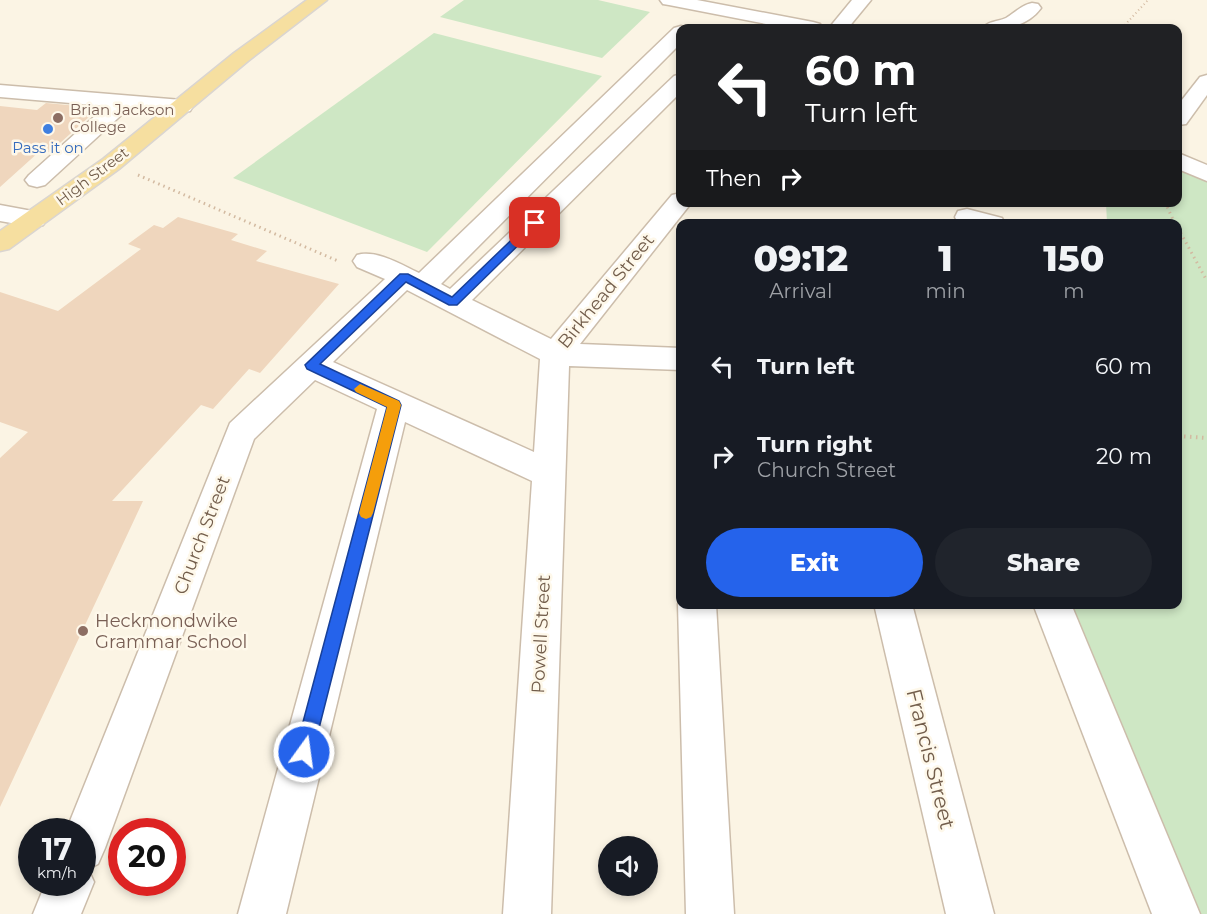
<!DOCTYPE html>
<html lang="en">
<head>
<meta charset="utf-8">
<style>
  body { margin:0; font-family:Montserrat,sans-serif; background:#20242c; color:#f1f3f6; height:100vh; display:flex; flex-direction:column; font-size:22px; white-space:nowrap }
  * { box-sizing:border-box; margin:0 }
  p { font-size:20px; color:#9ea1a6 }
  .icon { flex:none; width:33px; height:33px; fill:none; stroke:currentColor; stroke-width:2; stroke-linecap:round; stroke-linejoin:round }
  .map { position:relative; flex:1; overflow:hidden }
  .sheet { position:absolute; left:676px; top:219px; width:506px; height:390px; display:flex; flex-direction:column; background:#171b24; border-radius:12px; box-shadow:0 3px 9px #0003 }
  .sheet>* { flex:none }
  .hud { position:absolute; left:676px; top:24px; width:506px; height:183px; border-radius:12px; box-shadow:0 3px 9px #0003; background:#202124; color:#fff; overflow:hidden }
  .buttons { position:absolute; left:598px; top:836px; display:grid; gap:12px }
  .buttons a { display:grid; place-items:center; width:60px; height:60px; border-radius:50%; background:#171b24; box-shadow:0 3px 9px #0003; font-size:30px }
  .speed { position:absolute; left:18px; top:818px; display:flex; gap:12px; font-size:30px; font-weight:700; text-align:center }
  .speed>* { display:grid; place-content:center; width:78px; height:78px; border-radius:50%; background:#171b24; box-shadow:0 3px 9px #0003; line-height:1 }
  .speed small { font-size:15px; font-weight:400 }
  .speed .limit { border:9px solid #d22; background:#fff; color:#111 }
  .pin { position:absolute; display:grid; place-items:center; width:51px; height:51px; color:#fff; margin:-26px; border-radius:12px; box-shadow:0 3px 9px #0006 }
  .me { position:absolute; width:66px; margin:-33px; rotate:14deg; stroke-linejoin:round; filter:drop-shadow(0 0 4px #0008) }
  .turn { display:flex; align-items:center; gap:21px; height:126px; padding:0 30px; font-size:27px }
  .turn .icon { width:78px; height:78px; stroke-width:2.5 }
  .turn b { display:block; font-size:42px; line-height:51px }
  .then { display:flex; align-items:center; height:57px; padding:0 30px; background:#0003; gap:12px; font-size:22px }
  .eta { display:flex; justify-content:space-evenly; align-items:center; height:102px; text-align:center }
  .eta b { font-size:36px; font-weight:800; line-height:42px }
  .button { display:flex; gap:12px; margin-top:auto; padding:12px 30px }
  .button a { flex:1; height:69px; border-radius:36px; background:#2563eb; color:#fff; font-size:24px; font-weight:800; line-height:69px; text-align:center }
  .button a+a { background:#20242c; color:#f1f3f6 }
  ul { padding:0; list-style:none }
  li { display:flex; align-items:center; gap:18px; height:90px; padding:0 30px }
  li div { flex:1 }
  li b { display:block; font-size:22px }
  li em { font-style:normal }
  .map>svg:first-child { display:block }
  .green { fill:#cee7c4 }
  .building { fill:#efd6bd }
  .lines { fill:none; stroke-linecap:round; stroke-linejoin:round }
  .minor-casing { stroke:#ccbdab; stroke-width:3 }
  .major-casing { stroke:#dad5d0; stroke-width:3 }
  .path-far2 { stroke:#d3baa1; stroke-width:2; stroke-dasharray:1 3; stroke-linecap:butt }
  .path-far1 { stroke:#d3baa1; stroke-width:3; stroke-dasharray:1.5 4; stroke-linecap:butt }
  .path { stroke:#d3baa1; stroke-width:4; stroke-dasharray:1.5 4.5; stroke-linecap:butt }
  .minor { fill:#fff; fill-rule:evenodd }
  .major { fill:#f6dfa0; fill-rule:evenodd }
  .route { fill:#2563eb; stroke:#184099; stroke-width:1.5 }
  .slow { fill:#f59e0b }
  .education-dot { fill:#8d6e63; stroke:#fef8ea; stroke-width:2 }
  .shop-dot { fill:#3f7fe0; stroke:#fef8ea; stroke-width:2 }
  .labels { text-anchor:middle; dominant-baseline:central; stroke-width:5; stroke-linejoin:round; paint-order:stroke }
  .far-education-label { font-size:15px; fill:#785e54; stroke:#fef8ea; text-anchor:start }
  .far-shop-label { font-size:15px; fill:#366cbe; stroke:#fef8ea }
  .far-street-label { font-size:15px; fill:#725d4b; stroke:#fef8ea }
  .street-label { font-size:18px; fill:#725d4b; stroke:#fef8ea }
  .education-label { font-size:18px; fill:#785e54; stroke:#fef8ea; text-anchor:start }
  .near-street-label { font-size:21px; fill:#725d4b; stroke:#fef8ea }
</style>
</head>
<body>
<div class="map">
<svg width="1207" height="914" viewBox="0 0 1207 914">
  <rect width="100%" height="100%" fill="#fbf4e4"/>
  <!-- green -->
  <g class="green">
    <path d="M464 0H598L650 12 602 58 440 17Z"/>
    <path d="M434 33 602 76 427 252 233 178Z"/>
    <path d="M1178 160 1207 174V914H1176L1052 605 1178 604V224L1107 223 1106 203 1178 202Z"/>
  </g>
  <!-- building -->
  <g class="building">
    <path d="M46 103 99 108 50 152 40 151 0 187V106L37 110Z"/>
    <path d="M178 217 238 234 231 240 267 251 256 261 339 284 260 373 249 369 213 409 201 405 112 501H143L0 807V458L28 432 0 422V292L58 311 141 249 128 244 154 225 163 228Z"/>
  </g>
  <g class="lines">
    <!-- minor casing -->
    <g class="minor-casing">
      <g id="minor">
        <path d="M660 0H697L813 22 820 24 822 28H787L669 5 663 4Z"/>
        <path d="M852 0H871L848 28H829Z"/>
        <path d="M1032 3 1038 4 1041 8C1027 27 1004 30 983 28 988 21 997 22 1006 18 1015 13 1021 5 1032 3Z"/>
        <path d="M681 26 688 28H681V43L441 284 450 289 674 76 681 74V92L472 300 551 339 672 195 681 193V202H692L580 344 681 348V370L569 366 551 914H503L532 481 405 422 286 914H238L377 409 315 380 254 439 105 848 98 864 88 869 94 882 81 914H33L46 882H82V831H66L230 423 385 279 357 267 353 261 357 255C376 249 402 265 419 273L674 28ZM407 290 540 359 534 452 333 362Z"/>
        <path d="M1207 75V95L1186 124 1178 125V105L1200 77Z"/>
        <path d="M0 85 182 100 190 101 193 106 190 111 182 112 129 108 45 185 37 187 29 185 25 180 29 175 106 106 0 97Z"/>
        <path d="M1178 153 1207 165V181L1178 169Z"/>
        <path d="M0 205 43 213 47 219 43 225 34 227 0 221Z"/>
        <path d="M967 209 1002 218 1005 224 958 223 955 217 958 211Z"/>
        <path d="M681 597V604H716L734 914H686L678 604Z"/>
        <path d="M874 604H912L994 914H946Z"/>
        <path d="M1033 604H1071L1200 914H1152Z"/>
      </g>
    </g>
    <!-- major casing -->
    <g class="major-casing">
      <path id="major" d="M307 0H327L248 61 119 169 9 249 0 251V231L103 159 234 53Z"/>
    </g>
    <!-- path-far2 -->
    <path class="path-far2" d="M1122 28 1148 0"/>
    <!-- path-far1 -->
    <g class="path-far1">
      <path d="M138 175 338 261"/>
      <path d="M1165 202 1175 224"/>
      <path d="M1178 228 1207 281"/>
    </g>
    <!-- path -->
    <path class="path" d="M1178 436 1207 438"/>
    <!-- minor -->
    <use href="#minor" class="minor"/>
    <!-- major -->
    <use href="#major" class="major"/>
  </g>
  <!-- route -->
  <path class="route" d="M535 220 538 221V226L457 305H449L406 282 320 364 399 401 401 405 313 752 310 758 304 761 298 758 295 752 387 407 307 369 305 365 400 274H408L452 297 531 221Z"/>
  <!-- slow -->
  <path class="slow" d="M360 384 399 401 401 405 373 513 371 517 366 519 361 517 359 513 387 407 356 392 354 389Z"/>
  <!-- markers -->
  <g class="education-dot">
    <circle cx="58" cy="118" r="6"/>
    <circle cx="83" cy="631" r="6"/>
  </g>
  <circle class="shop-dot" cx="48" cy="129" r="6"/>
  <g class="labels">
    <!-- far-education labels -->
    <g class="far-education-label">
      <text x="70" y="109">Brian Jackson<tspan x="70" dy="17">College</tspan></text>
    </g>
    <!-- far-shop labels -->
    <g class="far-shop-label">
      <text x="48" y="147">Pass it on</text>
    </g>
    <!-- far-street labels -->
    <g class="far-street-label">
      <text transform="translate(92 176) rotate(-37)">High Street</text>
    </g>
    <!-- street labels -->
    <g class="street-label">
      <text transform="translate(606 291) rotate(-51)">Birkhead Street</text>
      <text transform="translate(202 535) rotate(-69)">Church Street</text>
      <text transform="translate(541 634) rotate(-87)">Powell Street</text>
    </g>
    <!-- education labels -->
    <g class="education-label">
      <text x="95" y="621">Heckmondwike<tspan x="95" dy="21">Grammar School</tspan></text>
    </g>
    <!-- near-street labels -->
    <g class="near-street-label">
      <text transform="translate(931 759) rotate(76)">Francis Street</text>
    </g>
  </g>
</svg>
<div class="buttons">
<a><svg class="icon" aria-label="sound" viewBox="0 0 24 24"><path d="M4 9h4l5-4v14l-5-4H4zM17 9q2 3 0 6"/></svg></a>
</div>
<div class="speed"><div>17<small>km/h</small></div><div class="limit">20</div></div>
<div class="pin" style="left:535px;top:223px;background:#d93025"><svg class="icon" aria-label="arrive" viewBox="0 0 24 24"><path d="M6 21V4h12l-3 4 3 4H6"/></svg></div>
<svg class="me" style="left:304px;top:752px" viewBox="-20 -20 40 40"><circle r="17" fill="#2563eb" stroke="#fff" stroke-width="3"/><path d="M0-11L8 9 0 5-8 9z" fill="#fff"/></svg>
<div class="hud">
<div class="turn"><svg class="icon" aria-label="left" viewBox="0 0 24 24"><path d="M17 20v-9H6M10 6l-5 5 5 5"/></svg><div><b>60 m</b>Turn left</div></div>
<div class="then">Then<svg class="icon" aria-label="right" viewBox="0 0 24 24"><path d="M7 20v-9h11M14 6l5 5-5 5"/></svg></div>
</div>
<section class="sheet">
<div class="eta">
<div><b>09:12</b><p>Arrival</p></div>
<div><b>1</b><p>min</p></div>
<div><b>150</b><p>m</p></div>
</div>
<ul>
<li><svg class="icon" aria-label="left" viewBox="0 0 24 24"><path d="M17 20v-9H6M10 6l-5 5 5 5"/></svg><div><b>Turn left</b></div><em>60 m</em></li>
<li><svg class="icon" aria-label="right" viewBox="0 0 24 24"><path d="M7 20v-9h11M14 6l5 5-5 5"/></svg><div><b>Turn right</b><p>Church Street</p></div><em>20 m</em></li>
</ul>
<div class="button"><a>Exit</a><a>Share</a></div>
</section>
</div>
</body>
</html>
